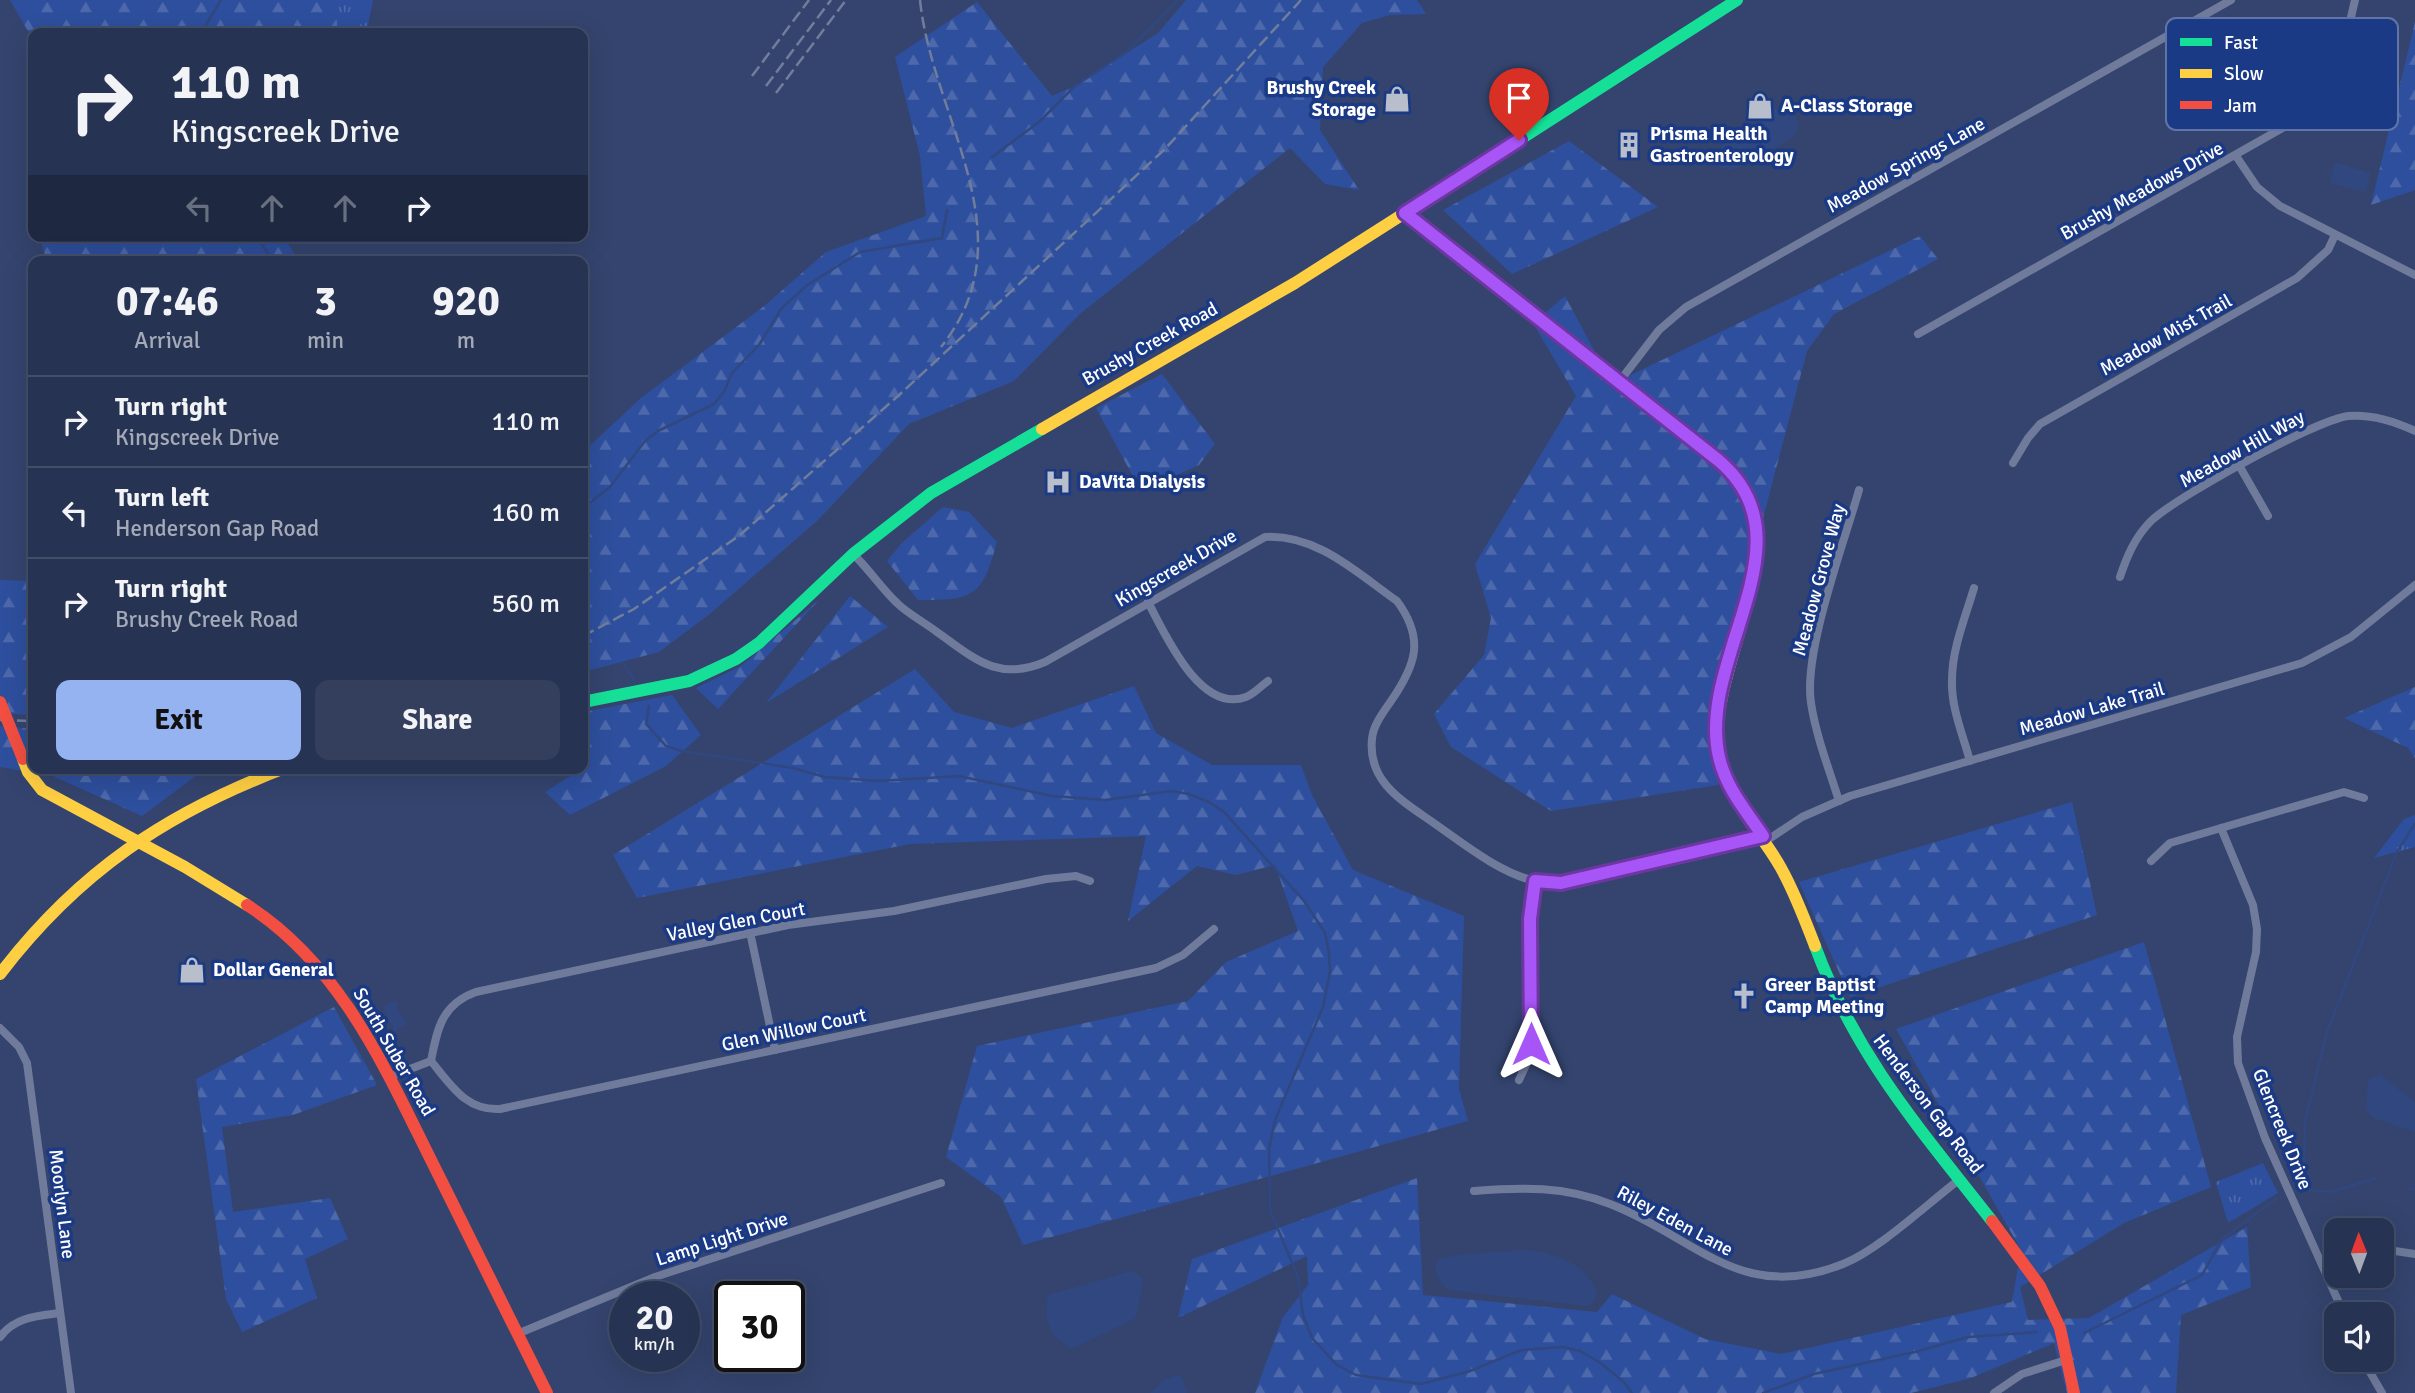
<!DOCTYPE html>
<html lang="en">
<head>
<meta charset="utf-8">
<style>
  body { margin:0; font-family:Signika,sans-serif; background:#333f5c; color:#f1f3f6; height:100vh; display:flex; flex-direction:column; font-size:26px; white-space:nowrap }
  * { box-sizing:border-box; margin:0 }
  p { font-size:23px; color:#a4aab8 }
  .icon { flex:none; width:38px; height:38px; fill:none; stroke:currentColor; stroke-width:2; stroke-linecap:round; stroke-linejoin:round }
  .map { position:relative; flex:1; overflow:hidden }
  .details { position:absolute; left:28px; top:256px; width:560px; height:518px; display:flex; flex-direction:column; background:#273352; border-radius:14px; box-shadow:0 7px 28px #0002,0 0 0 2px #434e69 }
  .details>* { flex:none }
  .banner { position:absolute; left:28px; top:28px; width:560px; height:214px; border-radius:14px; box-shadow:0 7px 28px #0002,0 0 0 2px #434e69; background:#273352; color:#f1f3f6; overflow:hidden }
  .needle { width:46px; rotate:359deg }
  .tools { position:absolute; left:2324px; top:1218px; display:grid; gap:14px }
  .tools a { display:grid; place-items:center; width:70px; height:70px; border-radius:14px; background:#273352; box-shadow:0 7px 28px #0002,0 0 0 2px #434e69; font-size:35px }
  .speed { position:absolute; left:609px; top:1281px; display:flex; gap:14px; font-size:35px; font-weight:700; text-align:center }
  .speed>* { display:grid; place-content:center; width:91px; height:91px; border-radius:50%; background:#273352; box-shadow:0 7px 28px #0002,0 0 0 2px #434e69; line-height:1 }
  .speed small { font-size:18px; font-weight:400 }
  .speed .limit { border:4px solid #111; border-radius:10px; background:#fff; color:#111 }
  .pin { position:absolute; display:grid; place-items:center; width:60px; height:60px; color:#fff; margin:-72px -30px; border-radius:50% 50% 50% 0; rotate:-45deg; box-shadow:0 0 7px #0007 }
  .pin .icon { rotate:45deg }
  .me { position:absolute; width:77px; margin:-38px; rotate:0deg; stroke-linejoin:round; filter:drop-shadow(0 0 5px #0008) }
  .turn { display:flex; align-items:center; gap:24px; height:147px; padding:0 28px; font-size:32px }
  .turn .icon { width:91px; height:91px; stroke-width:2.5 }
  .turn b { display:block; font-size:49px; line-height:60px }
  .lanes { display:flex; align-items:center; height:66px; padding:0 28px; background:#0003; justify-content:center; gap:35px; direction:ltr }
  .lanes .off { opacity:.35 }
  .eta { display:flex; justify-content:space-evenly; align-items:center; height:119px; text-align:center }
  .eta b { font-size:42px; font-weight:800; line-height:49px }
  .primary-button { display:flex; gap:14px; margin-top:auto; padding:14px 28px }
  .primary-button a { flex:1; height:80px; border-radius:14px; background:#95b2f1; color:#111; font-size:28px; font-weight:800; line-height:80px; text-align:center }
  .primary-button a+a { background:#333f5c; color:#f1f3f6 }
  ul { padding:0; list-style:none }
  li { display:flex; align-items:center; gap:21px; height:91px; padding:0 28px; border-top:2px solid #434e69 }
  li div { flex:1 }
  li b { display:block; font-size:26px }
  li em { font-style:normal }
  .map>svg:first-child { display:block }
  .grass { fill:url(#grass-tufts) }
  .forest { fill:url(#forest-firs) }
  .water { fill:#30487f }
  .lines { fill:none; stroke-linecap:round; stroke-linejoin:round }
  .stream { stroke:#30487f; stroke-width:2.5 }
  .street { stroke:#707b9c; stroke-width:8 }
  .fast { stroke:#16e098; stroke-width:12 }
  .slow { stroke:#ffcf43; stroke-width:12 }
  .jam { stroke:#f24e42; stroke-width:12 }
  .rail { stroke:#707d9b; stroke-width:2.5; stroke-dasharray:12 5; stroke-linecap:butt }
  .jam-bridge { stroke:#f24e42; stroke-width:12 }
  .route-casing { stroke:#6d37a1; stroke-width:18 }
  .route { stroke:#a855f7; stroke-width:12 }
  .labels { text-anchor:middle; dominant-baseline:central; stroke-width:7; stroke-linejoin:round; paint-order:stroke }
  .poi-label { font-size:19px; font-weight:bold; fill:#fff; stroke:#1b3a86; text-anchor:start }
  .street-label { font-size:19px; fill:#fff; stroke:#1b3a86 }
  .key { fill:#1b3a86; stroke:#5f75aa; stroke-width:2 }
  .key-label { font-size:19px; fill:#fff }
</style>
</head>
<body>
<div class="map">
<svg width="2415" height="1393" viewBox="0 0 2415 1393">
  <defs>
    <pattern id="grass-tufts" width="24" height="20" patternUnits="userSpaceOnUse" patternTransform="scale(1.75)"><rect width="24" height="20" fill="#2e4f9d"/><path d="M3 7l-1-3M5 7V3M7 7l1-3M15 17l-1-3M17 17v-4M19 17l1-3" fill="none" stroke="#4d69ac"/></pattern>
    <pattern id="forest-firs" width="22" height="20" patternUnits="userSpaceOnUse" patternTransform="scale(1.75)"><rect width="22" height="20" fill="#2e4f9d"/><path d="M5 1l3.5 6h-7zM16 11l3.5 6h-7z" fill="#4d69ac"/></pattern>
  </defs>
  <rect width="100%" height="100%" fill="#34446e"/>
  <!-- grass -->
  <g class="grass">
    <path d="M337 0H373L368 25 359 33H337Z"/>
    <path d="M2415 815V847L2374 858 2404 819Z"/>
    <path d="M2263 1163 2278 1193 2228 1223 2216 1182Z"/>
  </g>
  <!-- forest -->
  <g class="forest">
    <path d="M10 0H337V33H33V40Z"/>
    <path d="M1186 0H1417L1426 14 1390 15 1362 23 1323 67 1320 130 1359 190 1325 184 1290 148 1081 313 1014 381 909 424 818 520 711 613 659 652 583 672V452L641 398 763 307 826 252 926 216 920 156 895 57 977 2 1052 96 1075 86 1158 33Z"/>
    <path d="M2415 22V190L2371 205Z"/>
    <path d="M1569 141 1658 207 1512 274 1443 210Z"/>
    <path d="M39 236H283L299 261H47Z"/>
    <path d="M1920 236 1938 259 1834 314 1807 351 1717 693 1718 785 1551 811 1451 747 1434 714 1484 655 1491 618 1475 564 1576 396 1533 323 1565 296 1612 384Z"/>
    <path d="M1162 374 1215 444 1199 465 1141 491 1096 408Z"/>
    <path d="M943 507 969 512 997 542C982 597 974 600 918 600L887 561 902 543Z"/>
    <path d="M0 580 33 581V725L29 715 0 713Z"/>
    <path d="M850 596 888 627 766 703Z"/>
    <path d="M818 601 718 709 696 688 741 666Z"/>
    <path d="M915 669 954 712 1012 728 1134 686 1156 733 1212 765H1301L1312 795 1353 870 1464 916 1459 1089 1468 1121 1023 1245 1001 1197 946 1157 977 1046 1188 1001 1226 962 1298 931 1275 865 1236 875 1197 866 1128 921 1146 836 910 844 637 898 613 855Z"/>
    <path d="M2415 687V758L2408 748 2344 718Z"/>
    <path d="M672 695 701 735 666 766 570 815 545 792 583 768V712Z"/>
    <path d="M0 726 33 729V768H213L201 772 142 816 53 776 0 767Z"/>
    <path d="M2072 802 2097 915 1850 997 1799 882Z"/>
    <path d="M2144 942 2211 1187 2124 1223 2020 1287 2028 1320 2089 1318 2247 1227 2251 1287 2181 1315 2176 1393H2067L2054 1343 1971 1378 1911 1393H1255L1283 1317 1308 1285 1307 1256 1178 1318 1192 1259 1417 1178 1423 1295 1597 1312 1612 1294 1705 1339 1781 1354 2012 1302 2021 1250 1896 1029Z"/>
    <path d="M334 1007 377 1085 293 1115 222 1127 233 1212 330 1198 348 1239 305 1259 317 1298 242 1332 226 1299 196 1079Z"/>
  </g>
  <!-- water -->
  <g class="water">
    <path d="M1775 109H1784L1796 116 1798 128 1792 138 1737 168 1730 170 1718 166 1713 157 1719 148Z"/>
    <path d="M2335 162 2371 173 2366 192 2330 183Z"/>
    <path d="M394 1001 398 1002 396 1007 407 1024 394 1031 383 1007Z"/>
    <path d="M2380 1074 2415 1103V1132L2373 1118 2366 1109 2368 1080Z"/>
    <path d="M1527 1250C1557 1255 1585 1261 1597 1293L1594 1303 1587 1306 1448 1290C1438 1279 1431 1273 1439 1259L1464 1254Z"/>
    <path d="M1132 1271 1142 1277 1143 1282 1136 1318 1072 1349C1050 1336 1042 1322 1048 1295Z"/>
    <path d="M1176 1375 1182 1377 1187 1393H1150L1164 1380Z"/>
  </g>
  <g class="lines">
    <!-- stream -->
    <g class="stream">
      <path d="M201 33 221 0"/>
      <path d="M992 157 1039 122 1075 86 1129 50 1178 0"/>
      <path d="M255 236 274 261"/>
      <path d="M583 508 610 487 645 441 658 431 714 404 724 392 732 373 759 345 781 309 806 286 860 252 942 238 947 210"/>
      <path d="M623 663 634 680"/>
      <path d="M649 706 646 724 666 746 682 751 793 768 825 777 879 781 959 776 1052 796 1105 800 1171 791 1189 794 1209 802 1224 812 1305 902 1325 933 1329 952 1330 972 1323 1007 1275 1120 1269 1149 1270 1210 1298 1277 1303 1315 1312 1338 1337 1365 1356 1375 1421 1384 1470 1371 1521 1350 1563 1347 1580 1351 1599 1362 1624 1382 1632 1393"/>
      <path d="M2304 1188 2305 1121 2327 1032 2397 852 2415 824"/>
      <path d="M2300 1189 2330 1192 2377 1178"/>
      <path d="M2410 1189 2415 1188"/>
      <path d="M2084 1333 2202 1275 2222 1239 2277 1198"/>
      <path d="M1763 1393 1814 1374 1915 1352 1968 1337 2037 1332"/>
    </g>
    <!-- street -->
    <g class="street">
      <path d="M2236 156 2257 187 2280 206 2415 275"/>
      <path d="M1918 334 2300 118C2339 87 2344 46 2355 0"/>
      <path d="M1619 382 1659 330 1686 307 2231 0"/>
      <path d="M2013 463 2028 438 2040 424 2297 278 2328 250 2335 235"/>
      <path d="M2240 467 2268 516"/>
      <path d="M853 554C869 569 881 588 897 603 908 614 924 622 937 632 974 658 997 682 1045 662L1265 537C1317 534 1357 573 1397 601 1425 639 1416 665 1391 701 1383 713 1373 725 1372 739 1368 778 1396 797 1425 817 1458 839 1496 872 1535 881 1570 889 1614 871 1649 863 1687 854 1725 847 1763 836"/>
      <path d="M2120 577C2127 556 2135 537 2151 521 2176 497 2314 421 2348 416 2372 414 2394 421 2415 431"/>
      <path d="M1148 602C1165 634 1200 714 1246 697 1254 694 1261 686 1268 681"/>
      <path d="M1970 761C1963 735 1951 708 1952 680 1952 649 1965 618 1974 588"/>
      <path d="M1839 801C1829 769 1816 736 1811 703 1803 652 1844 543 1859 490"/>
      <path d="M2221 828 2253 905 2257 929 2256 952 2237 1037 2238 1063 2265 1138 2344 1314"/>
      <path d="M1766 841 1802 817 1850 796 2302 663 2351 637 2415 585"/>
      <path d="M2151 861 2170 843 2344 792 2364 798"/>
      <path d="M750 932 775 1050"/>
      <path d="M0 1028 19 1047 27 1063 71 1393"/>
      <path d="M431 1061C437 1029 442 1004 476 992L788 925 894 911 1046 879 1076 876 1090 881"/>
      <path d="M389 1077 431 1061C451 1085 466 1111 500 1109L1156 968 1183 955 1214 929"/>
      <path d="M1519 1080 1530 1056V919L1535 881"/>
      <path d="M1474 1191C1521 1187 1565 1186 1610 1204 1696 1237 1740 1305 1843 1264 1880 1249 1927 1204 1960 1179"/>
      <path d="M2382 1249 2415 1254"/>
      <path d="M2323 1264 2336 1259"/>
      <path d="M517 1334 655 1277 941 1183"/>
      <path d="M0 1337C15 1317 37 1316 60 1313"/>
      <path d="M2363 1360 2382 1393"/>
      <path d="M1994 1393 2022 1374 2066 1360"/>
    </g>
    <!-- fast -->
    <g class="fast">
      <path d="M1480 165 1737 0"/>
      <path d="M1405 213 1718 460 1745 491 1752 513"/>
      <path d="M583 702 689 681 736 659 759 643 853 554 931 493 1042 429"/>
      <path d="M1815 946C1856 1057 1921 1130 1992 1221"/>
    </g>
    <!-- slow -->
    <g class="slow">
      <path d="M1042 429 1295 283 1480 165"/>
      <path d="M1752 513C1774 583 1710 674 1718 752 1722 796 1761 831 1781 868 1795 893 1805 920 1815 946"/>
      <path d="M23 759 28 772 42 790 185 867 247 905"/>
      <path d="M0 974C78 872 166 813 285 768"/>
    </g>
    <!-- jam -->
    <g class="jam">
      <path d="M247 905C344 967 388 1075 438 1174 474 1247 511 1320 547 1393"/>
      <path d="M1992 1221 2040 1286 2060 1328 2074 1393"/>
    </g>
    <!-- rail -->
    <g class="rail">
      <path d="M920 0C932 118 1030 236 941 347"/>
      <path d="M752 76 809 0"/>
      <path d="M766 86 831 0"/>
      <path d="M776 93 846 0"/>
      <path d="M583 636 634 609 740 535 898 396 1165 149 1301 0"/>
      <path d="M0 720 33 721"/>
    </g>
    <!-- jam-bridge -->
    <path class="jam-bridge" d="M0 702 23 759"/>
  </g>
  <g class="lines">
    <!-- route casing -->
    <g class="route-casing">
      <path id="route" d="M1519 140 1405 213 1718 460C1815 541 1696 657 1719 757 1726 788 1746 811 1763 836L1561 883 1535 881 1530 919 1531 1044"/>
    </g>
    <!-- route -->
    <use href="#route" class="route"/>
  </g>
  <!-- icons -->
  <defs>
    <g id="shop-bare" transform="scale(2.1)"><path d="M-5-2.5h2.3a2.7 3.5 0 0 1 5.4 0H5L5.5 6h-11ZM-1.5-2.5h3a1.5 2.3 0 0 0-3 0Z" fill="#b8becc" stroke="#1b3a86" stroke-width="2.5" paint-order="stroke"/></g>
    <g id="building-bare" transform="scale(2.1)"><path d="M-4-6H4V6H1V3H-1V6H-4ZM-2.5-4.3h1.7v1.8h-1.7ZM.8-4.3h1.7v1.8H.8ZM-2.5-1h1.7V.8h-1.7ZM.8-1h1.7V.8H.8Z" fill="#b8becc" stroke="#1b3a86" stroke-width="2.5" paint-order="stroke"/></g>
    <g id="hospital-bare" transform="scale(2.1)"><path d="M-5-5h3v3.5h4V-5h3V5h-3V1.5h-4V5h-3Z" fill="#b8becc" stroke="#1b3a86" stroke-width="2.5" paint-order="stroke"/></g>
    <g id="church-bare" transform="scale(2.1)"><path d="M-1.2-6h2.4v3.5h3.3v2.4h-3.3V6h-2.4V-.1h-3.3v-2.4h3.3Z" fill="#b8becc" stroke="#1b3a86" stroke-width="2.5" paint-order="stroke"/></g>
  </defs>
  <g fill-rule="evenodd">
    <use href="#shop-bare" x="1397" y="99"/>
    <use href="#shop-bare" x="1760" y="106"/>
    <use href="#building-bare" x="1629" y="145"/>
    <use href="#hospital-bare" x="1058" y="482"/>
    <use href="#shop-bare" x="192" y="970"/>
    <use href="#church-bare" x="1744" y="996"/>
  </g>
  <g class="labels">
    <!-- poi labels -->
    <g class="poi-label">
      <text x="1376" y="88" text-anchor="end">Brushy Creek<tspan x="1376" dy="22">Storage</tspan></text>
      <text x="1781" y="106">A-Class Storage</text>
      <text x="1650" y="134">Prisma Health<tspan x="1650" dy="22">Gastroenterology</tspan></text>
      <text x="1079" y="482">DaVita Dialysis</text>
      <text x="213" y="970">Dollar General</text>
      <text x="1765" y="985">Greer Baptist<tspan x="1765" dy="22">Camp Meeting</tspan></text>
    </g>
    <!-- street labels -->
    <g class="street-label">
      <text transform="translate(1906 165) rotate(-29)">Meadow Springs Lane</text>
      <text transform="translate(2142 191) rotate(-29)">Brushy Meadows Drive</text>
      <text transform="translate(2166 335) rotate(-29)">Meadow Mist Trail</text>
      <text transform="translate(1150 344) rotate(-29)">Brushy Creek Road</text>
      <text transform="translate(2242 449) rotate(-29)">Meadow Hill Way</text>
      <text transform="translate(1176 568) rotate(-30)">Kingscreek Drive</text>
      <text transform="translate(1819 580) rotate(-75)">Meadow Grove Way</text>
      <text transform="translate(2092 709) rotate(-16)">Meadow Lake Trail</text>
      <text transform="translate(736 922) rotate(-11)">Valley Glen Court</text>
      <text transform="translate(794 1030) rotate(-12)">Glen Willow Court</text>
      <text transform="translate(394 1052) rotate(60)">South Suber Road</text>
      <text transform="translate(1928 1104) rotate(53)">Henderson Gap Road</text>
      <text transform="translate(2282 1129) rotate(68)">Glencreek Drive</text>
      <text transform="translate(62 1204) rotate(83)">Moorlyn Lane</text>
      <text transform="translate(1675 1221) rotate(28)">Riley Eden Lane</text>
      <text transform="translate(722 1239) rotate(-18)">Lamp Light Drive</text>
    </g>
  </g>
  <!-- legend -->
  <rect x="2166" y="18" width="232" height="112" rx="10" class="key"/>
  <rect x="2180" y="38" width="32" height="8" fill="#16e098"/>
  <rect x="2180" y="69" width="32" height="9" fill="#ffcf43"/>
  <rect x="2180" y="101" width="32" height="8" fill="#f24e42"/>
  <g class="key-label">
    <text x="2224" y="49">Fast</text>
    <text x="2224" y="80">Slow</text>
    <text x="2224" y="112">Jam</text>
  </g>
</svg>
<div class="tools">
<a><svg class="needle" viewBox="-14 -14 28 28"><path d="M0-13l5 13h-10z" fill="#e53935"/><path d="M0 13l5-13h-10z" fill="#a4aab8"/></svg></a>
<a><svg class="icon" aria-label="sound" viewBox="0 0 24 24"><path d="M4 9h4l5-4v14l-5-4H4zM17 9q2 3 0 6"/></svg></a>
</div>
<div class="speed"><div>20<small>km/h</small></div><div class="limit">30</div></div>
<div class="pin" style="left:1519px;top:140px;background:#d93025"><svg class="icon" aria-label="arrive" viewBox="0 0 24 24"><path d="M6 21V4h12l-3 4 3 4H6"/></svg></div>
<svg class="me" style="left:1531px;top:1044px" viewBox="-20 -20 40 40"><path d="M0-17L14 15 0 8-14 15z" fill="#a855f7" stroke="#fff" stroke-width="4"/></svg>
<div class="banner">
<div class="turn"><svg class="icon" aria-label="right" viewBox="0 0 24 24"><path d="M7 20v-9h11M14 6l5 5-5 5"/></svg><div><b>110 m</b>Kingscreek Drive</div></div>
<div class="lanes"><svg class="icon off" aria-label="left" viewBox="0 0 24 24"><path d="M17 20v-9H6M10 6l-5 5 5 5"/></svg><svg class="icon off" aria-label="ahead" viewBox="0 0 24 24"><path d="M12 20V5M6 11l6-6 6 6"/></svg><svg class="icon off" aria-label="ahead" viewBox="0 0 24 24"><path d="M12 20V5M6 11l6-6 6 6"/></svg><svg class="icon" aria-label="right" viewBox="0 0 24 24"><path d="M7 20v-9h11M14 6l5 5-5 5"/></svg></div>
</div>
<section class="details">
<div class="eta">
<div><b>07:46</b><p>Arrival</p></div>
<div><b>3</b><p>min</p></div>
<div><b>920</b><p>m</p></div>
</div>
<ul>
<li><svg class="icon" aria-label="right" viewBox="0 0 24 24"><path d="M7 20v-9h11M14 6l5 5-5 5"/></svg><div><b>Turn right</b><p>Kingscreek Drive</p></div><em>110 m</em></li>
<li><svg class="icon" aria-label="left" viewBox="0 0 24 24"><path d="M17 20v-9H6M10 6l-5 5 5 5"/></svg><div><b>Turn left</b><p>Henderson Gap Road</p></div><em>160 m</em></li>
<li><svg class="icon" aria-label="right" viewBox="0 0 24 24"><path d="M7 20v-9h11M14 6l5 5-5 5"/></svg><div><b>Turn right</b><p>Brushy Creek Road</p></div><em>560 m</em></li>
</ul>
<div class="primary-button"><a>Exit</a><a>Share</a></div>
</section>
</div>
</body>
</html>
